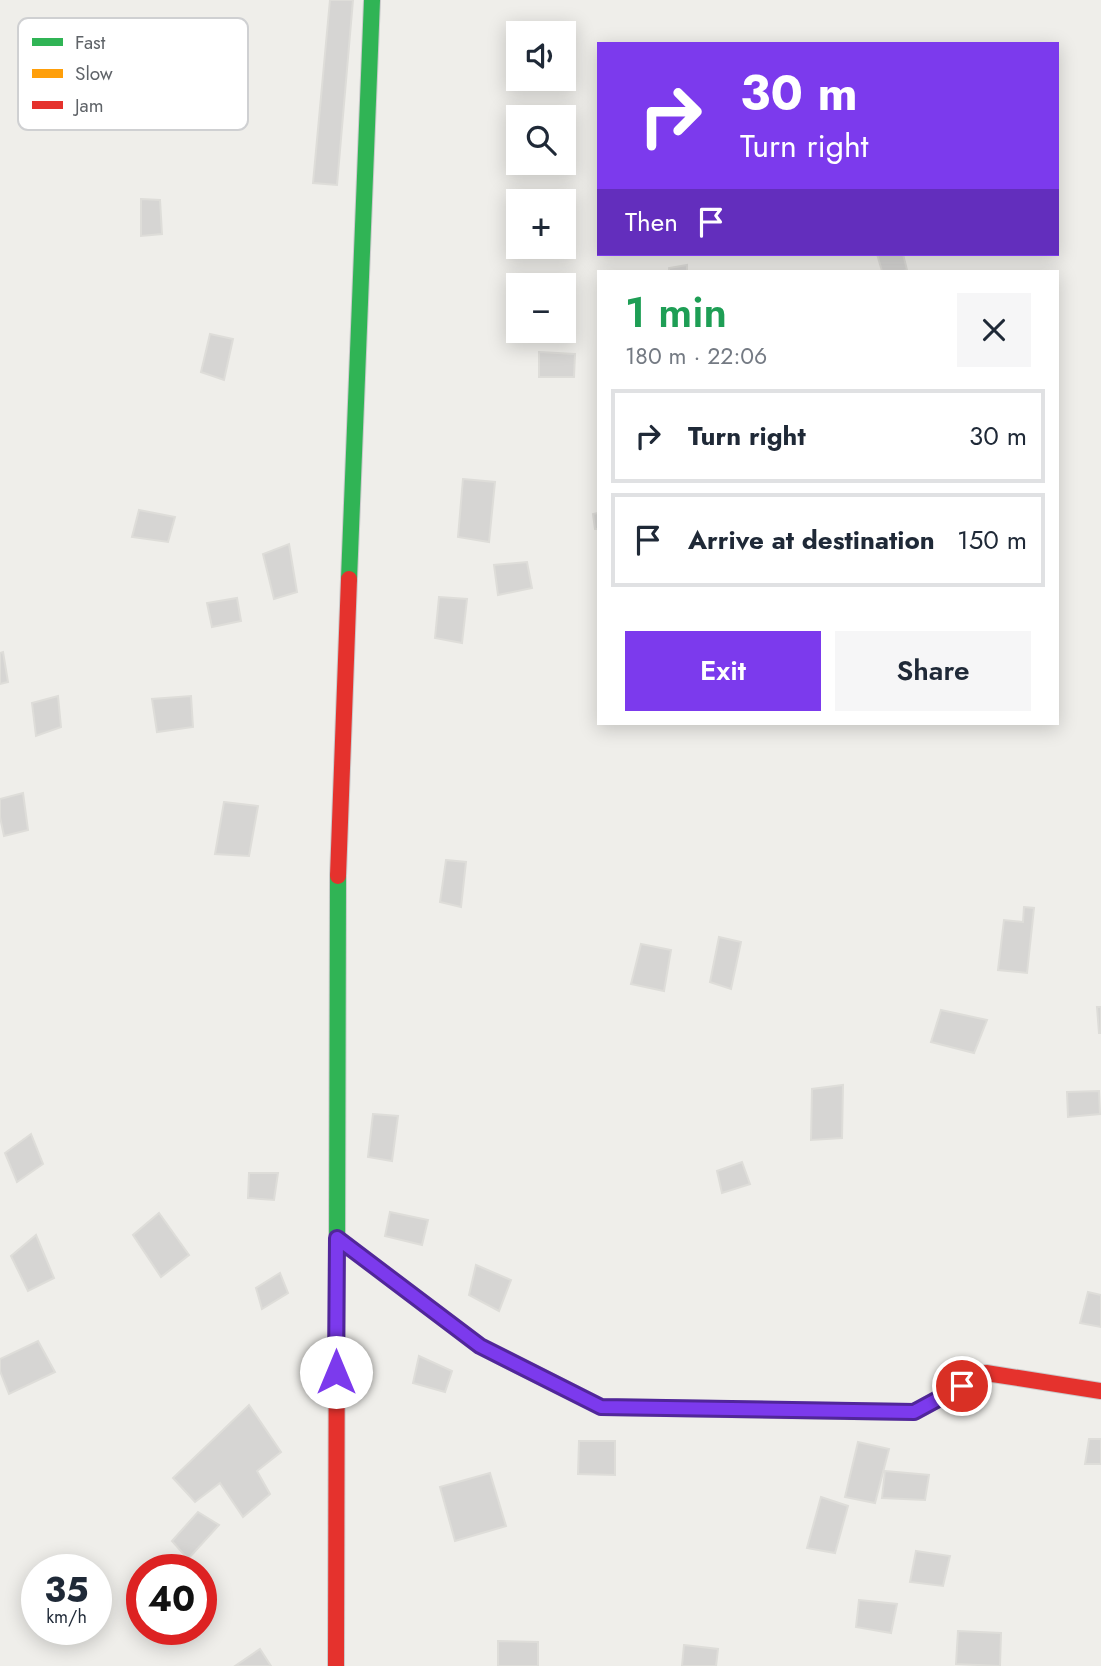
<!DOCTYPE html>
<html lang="en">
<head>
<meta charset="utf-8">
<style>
  body { margin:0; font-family:Jost,sans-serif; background:#f6f6f7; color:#1f2937; height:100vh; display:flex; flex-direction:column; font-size:26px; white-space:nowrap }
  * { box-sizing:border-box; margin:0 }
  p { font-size:23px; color:#747a83 }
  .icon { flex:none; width:38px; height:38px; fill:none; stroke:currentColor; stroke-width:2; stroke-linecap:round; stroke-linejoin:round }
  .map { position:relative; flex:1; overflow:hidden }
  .side { position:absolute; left:597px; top:270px; width:462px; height:455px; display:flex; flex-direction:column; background:#fff; border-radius:0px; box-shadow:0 4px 18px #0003 }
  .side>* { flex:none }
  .top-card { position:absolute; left:597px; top:42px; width:462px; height:214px; border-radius:0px; box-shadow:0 4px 18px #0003; background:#7c3aed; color:#fff; overflow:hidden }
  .tools { position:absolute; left:506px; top:21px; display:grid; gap:14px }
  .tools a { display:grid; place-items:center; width:70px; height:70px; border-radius:0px; background:#fff; box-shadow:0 4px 18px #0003; font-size:35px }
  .speed { position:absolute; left:21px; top:1554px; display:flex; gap:14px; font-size:35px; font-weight:700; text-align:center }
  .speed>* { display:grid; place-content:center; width:91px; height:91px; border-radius:50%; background:#fff; box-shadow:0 4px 18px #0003; line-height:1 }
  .speed small { font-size:18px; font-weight:400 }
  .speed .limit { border:10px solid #d22; background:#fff; color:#111 }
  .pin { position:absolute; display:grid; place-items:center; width:60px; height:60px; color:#fff; margin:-30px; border:4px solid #fff; border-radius:50%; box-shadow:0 2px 7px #0007 }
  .me { position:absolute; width:77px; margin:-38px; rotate:0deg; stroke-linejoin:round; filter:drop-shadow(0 0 5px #0008) }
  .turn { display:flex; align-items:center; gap:24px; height:147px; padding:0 28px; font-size:32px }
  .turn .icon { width:91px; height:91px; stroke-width:2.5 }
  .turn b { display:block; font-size:49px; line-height:60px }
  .then { display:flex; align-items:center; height:66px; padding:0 28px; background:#0003; gap:14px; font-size:26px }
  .round { display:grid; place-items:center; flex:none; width:74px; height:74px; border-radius:0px; background:#f6f6f7 }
  .overview { display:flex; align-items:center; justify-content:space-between; height:119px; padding:0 28px }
  h1 { font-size:42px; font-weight:600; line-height:52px; color:#1e9e55 }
  .primary-button { display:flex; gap:14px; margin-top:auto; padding:14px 28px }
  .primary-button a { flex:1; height:80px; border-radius:0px; background:#7c3aed; color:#fff; font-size:28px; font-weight:600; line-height:80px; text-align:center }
  .primary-button a+a { background:#f6f6f7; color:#1f2937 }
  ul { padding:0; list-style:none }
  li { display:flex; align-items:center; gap:21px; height:94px; margin:0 14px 10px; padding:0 14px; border:4px solid #e0e1e3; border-radius:0px }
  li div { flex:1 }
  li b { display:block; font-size:26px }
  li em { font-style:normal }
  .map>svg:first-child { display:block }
  .building { fill:#d6d5d3; stroke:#deddd9; stroke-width:2 }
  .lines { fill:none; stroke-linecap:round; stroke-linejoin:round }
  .fast-casing { stroke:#cacacb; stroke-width:18 }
  .slow-casing { stroke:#cacacb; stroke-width:18 }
  .jam-casing { stroke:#cacacb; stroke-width:18 }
  .fast { stroke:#30b455; stroke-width:16 }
  .slow { stroke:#ff9f0a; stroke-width:16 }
  .jam { stroke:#e5322d; stroke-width:16 }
  .route-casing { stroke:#51269a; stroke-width:18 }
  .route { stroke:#7c3aed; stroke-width:12 }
  .key { fill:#fff; stroke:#cfd0d2; stroke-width:2 }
  .key-label { font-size:19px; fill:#5f6368 }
</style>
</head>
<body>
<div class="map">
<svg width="1101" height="1666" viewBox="0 0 1101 1666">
  <rect width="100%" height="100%" fill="#efeeea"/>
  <!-- building -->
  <g class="building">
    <path d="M330 0H353L337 185 313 183Z"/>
    <path d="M141 199 160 200 162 234 141 236Z"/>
    <path d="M877 254H903L907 270 904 271H882Z"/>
    <path d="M687 265V271H669V268Z"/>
    <path d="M210 334 233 339 224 380 201 372Z"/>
    <path d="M539 352 575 354 574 377H539Z"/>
    <path d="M463 479 495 482 489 542 458 537Z"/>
    <path d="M139 510 175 517 168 542 132 537Z"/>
    <path d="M598 513V529H595L593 514Z"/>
    <path d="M289 544 297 592 274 599 263 554Z"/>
    <path d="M527 562 532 588 498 595 494 565Z"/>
    <path d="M439 597 467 599 462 643 435 638Z"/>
    <path d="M237 598 241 621 212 627 207 603Z"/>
    <path d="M3 652 8 682 0 684V653Z"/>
    <path d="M58 696 61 727 36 736 32 703Z"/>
    <path d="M191 696 193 727 157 732 152 699Z"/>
    <path d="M23 793 28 830 4 836 0 817V799Z"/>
    <path d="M224 802 258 806 249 856 215 854Z"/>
    <path d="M446 860 466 862 461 907 440 902Z"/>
    <path d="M1024 907 1034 908 1027 973 998 970 1004 920 1023 922Z"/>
    <path d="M719 937 741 942 731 989 710 982Z"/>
    <path d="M641 944 671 950 664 991 631 984Z"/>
    <path d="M1097 1007H1101V1033H1099Z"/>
    <path d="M941 1010 987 1020 974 1053 931 1042Z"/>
    <path d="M843 1085 842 1138 811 1140 812 1089Z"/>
    <path d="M1099 1091 1100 1114 1068 1117 1067 1092Z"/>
    <path d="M373 1114 398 1116 392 1161 368 1157Z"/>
    <path d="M31 1134 43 1164 17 1182 5 1153Z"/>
    <path d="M742 1162 750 1184 722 1193 717 1171Z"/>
    <path d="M249 1173H278L274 1200 248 1198Z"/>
    <path d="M390 1212 428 1220 422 1245 385 1236Z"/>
    <path d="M159 1213 189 1255 161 1277 133 1235Z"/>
    <path d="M36 1235 54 1278 28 1291 11 1256Z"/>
    <path d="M476 1265 511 1280 499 1311 469 1295Z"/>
    <path d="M280 1273 288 1293 262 1309 256 1288Z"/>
    <path d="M1088 1292 1101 1295V1327L1080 1323Z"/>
    <path d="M38 1341 55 1372 9 1394 0 1371V1359Z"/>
    <path d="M419 1356 452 1371 445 1392 413 1383Z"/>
    <path d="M249 1405 281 1452 257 1471 270 1494 243 1517 220 1483 195 1502 173 1478Z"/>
    <path d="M1089 1439H1101V1464H1085Z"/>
    <path d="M579 1441H615V1475L578 1474Z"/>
    <path d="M858 1442 889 1449 875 1503 845 1497Z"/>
    <path d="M885 1471 929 1475 925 1500 882 1498Z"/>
    <path d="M490 1473 506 1526 455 1541 440 1487Z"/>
    <path d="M821 1497 848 1506 835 1553 807 1548Z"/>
    <path d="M198 1512 219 1525 188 1559 172 1541Z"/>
    <path d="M916 1551 950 1556 943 1586 910 1582Z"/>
    <path d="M859 1600 897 1604 891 1633 856 1627Z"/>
    <path d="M958 1631 1001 1633 1000 1666 956 1664Z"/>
    <path d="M498 1641 538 1642V1666H498Z"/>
    <path d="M684 1645 718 1649 716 1666H682Z"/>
    <path d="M260 1649 271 1666H235Z"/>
  </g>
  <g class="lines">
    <!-- fast casing -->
    <g class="fast-casing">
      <g id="fast">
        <path d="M349 579 372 0"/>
        <path d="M337 1258 338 876"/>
      </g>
    </g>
    <!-- slow casing -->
    <g class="slow-casing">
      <path id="slow" d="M337 1238 480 1346 601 1407 773 1410"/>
    </g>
    <!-- jam casing -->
    <g class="jam-casing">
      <g id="jam">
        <path d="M338 876 349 579"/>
        <path d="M773 1410 914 1412 986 1373 1101 1391"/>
        <path d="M336 1666 337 1258"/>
      </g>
    </g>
    <!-- fast -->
    <use href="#fast" class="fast"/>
    <!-- slow -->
    <use href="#slow" class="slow"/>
    <!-- jam -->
    <use href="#jam" class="jam"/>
  </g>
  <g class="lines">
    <!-- route casing -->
    <g class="route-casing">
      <path id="route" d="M336 1372 337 1238 480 1346 601 1407 914 1412 962 1386"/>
    </g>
    <!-- route -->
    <use href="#route" class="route"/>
  </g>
  <!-- legend -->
  <rect x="18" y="18" width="230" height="112" rx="10" class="key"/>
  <rect x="32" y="38" width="31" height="8" fill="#30b455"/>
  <rect x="32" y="69" width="31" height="9" fill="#ff9f0a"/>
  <rect x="32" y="101" width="31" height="8" fill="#e5322d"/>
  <g class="key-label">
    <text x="75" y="49">Fast</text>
    <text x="75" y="80">Slow</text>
    <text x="75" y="112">Jam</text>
  </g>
</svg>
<div class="tools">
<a><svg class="icon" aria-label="sound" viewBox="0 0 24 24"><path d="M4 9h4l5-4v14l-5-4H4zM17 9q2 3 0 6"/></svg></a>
<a><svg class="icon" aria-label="search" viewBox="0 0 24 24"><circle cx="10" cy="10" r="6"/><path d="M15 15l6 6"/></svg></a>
<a>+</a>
<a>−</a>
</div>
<div class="speed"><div>35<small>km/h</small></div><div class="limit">40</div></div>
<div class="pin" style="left:962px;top:1386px;background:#d93025"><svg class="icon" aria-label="arrive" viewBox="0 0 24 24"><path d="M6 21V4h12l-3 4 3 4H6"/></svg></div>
<svg class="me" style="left:336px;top:1372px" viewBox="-20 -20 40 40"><circle r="19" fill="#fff"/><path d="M0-13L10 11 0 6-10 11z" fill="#7c3aed"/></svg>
<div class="top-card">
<div class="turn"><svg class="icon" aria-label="right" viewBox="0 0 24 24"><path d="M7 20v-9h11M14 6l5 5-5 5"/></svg><div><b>30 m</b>Turn right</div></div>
<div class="then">Then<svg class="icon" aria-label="arrive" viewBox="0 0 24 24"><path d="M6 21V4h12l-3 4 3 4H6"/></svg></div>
</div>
<section class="side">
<div class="overview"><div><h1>1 min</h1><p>180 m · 22:06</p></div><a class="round"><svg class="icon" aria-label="close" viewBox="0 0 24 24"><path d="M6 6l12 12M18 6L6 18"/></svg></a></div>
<ul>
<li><svg class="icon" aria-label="right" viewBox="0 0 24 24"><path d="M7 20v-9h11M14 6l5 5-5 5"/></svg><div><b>Turn right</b></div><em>30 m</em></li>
<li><svg class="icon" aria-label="arrive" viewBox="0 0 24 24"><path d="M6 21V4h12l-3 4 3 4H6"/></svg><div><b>Arrive at destination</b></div><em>150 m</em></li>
</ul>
<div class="primary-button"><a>Exit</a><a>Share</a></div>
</section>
</div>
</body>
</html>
